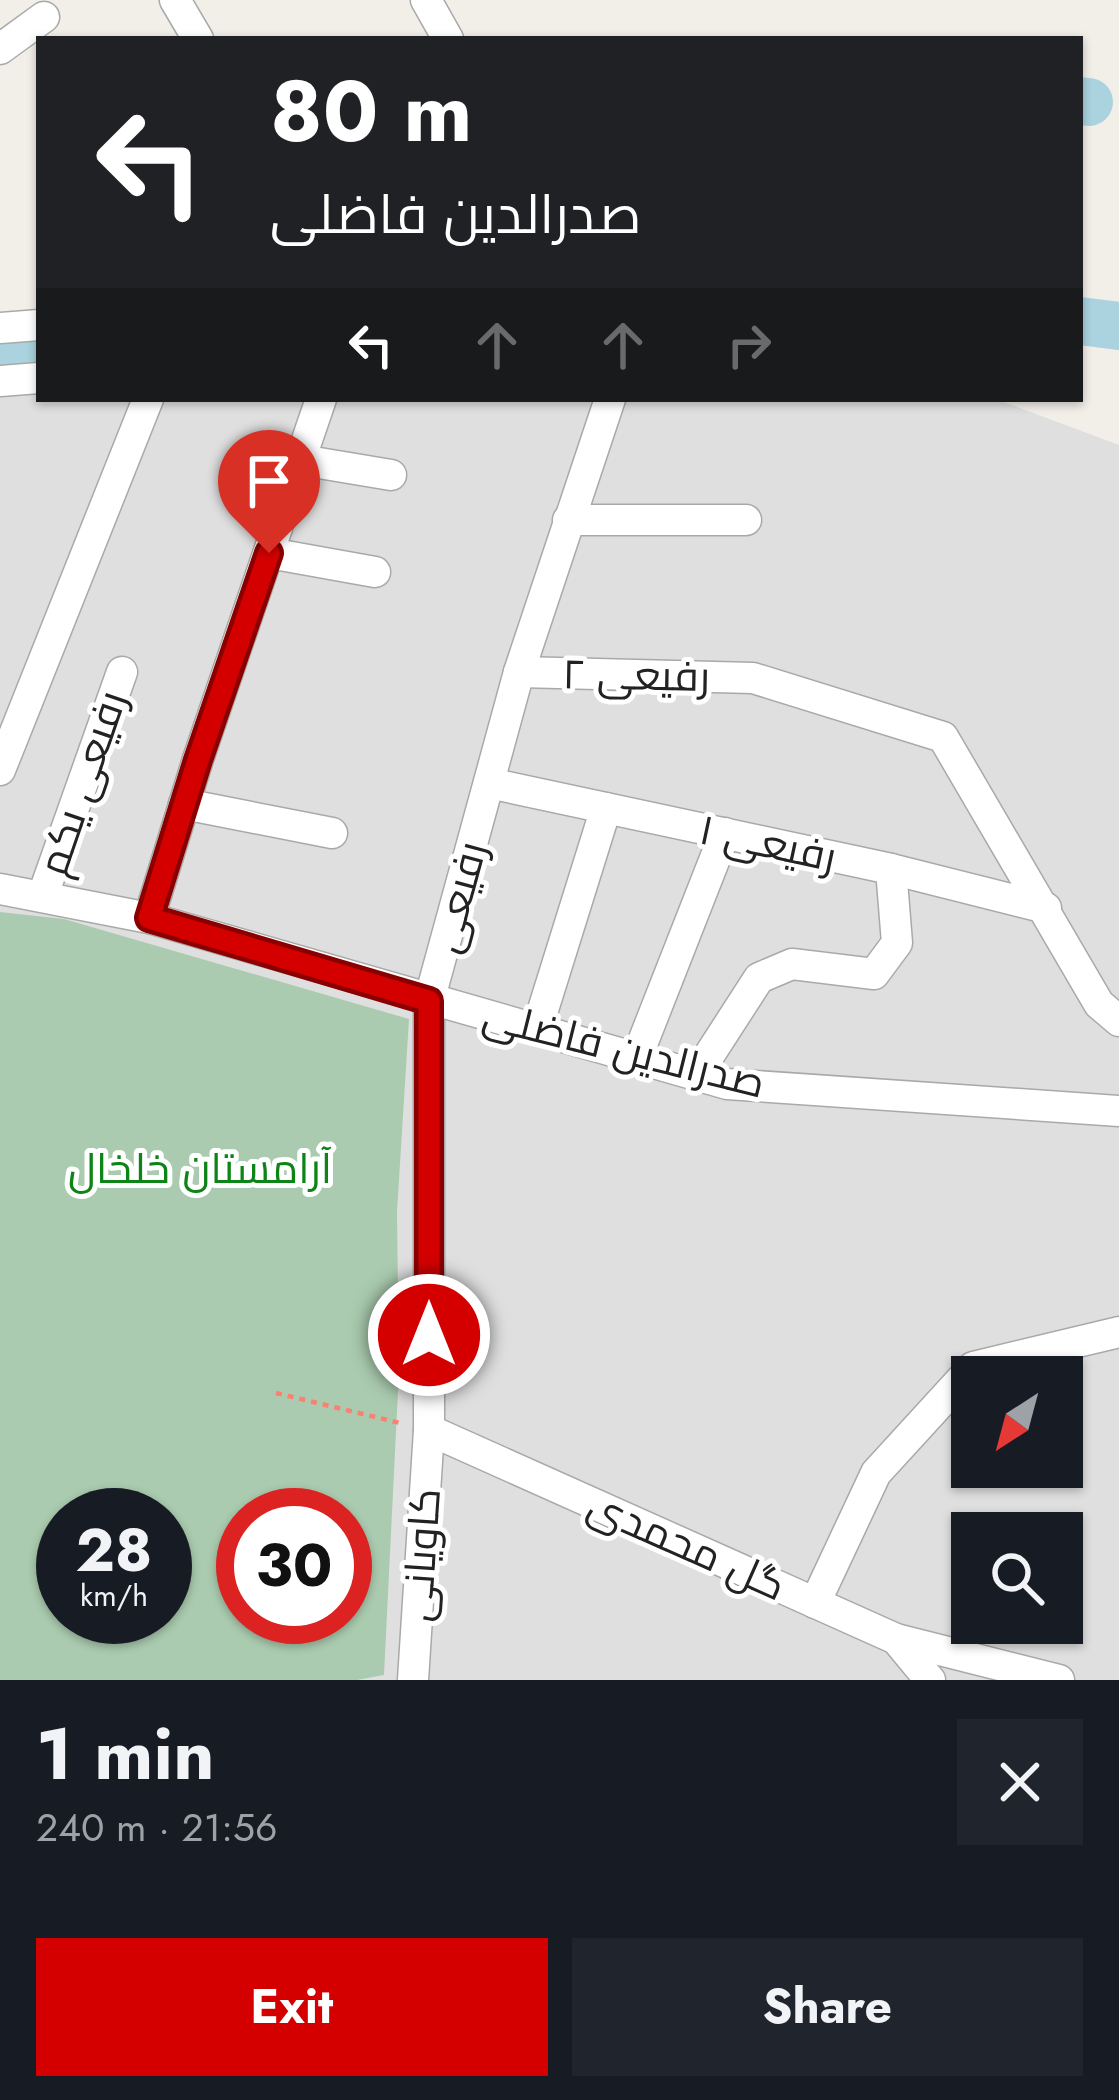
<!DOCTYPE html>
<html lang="en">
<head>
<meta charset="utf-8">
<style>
  body { margin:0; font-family:Jost,Cairo,sans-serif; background:#20242c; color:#f1f3f6; height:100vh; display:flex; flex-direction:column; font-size:45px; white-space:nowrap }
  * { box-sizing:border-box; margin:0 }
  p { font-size:39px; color:#9ea1a6 }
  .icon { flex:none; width:66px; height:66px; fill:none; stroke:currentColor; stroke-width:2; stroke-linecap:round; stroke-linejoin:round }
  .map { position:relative; height:1680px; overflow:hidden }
  .drawer { display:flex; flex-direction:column; background:#171b24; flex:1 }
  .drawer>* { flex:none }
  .hud { position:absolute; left:36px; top:36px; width:1047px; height:366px; border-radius:0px; box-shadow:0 3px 9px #0004; background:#202124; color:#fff; overflow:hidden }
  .needle { width:78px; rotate:216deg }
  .tools { position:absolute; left:951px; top:1356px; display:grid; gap:24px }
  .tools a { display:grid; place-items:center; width:132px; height:132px; border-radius:0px; background:#171b24; box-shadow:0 3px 9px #0004; font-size:60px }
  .speed { position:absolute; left:36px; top:1488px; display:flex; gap:24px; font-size:60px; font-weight:700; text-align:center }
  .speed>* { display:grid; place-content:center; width:156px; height:156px; border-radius:50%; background:#171b24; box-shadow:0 3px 9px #0004; line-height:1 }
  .speed small { font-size:30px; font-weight:400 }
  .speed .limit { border:18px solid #d22; background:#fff; color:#111 }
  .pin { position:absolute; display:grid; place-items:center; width:102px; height:102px; color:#fff; margin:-123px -51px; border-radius:50% 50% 50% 0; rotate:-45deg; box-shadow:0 0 12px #0007 }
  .pin .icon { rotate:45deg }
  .me { position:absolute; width:132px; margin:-66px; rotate:0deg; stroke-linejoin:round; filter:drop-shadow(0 0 9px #0008) }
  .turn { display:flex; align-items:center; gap:42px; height:252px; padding:0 36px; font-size:54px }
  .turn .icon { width:156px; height:156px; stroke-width:2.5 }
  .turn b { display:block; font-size:84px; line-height:102px }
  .lanes { display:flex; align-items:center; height:114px; padding:0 36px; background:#0003; justify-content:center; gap:60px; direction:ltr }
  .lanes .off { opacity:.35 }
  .round { display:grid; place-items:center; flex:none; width:126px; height:126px; border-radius:0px; background:#20242c }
  .summary { display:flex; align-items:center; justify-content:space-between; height:204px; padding:0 36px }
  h1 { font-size:72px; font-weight:700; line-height:90px }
  .button { display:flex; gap:24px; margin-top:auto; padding:24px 36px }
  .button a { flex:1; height:138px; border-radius:0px; background:#d40000; color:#fff; font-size:48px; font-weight:700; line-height:138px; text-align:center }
  .button a+a { background:#20242c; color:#f1f3f6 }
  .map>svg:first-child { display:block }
  .residential { fill:#e0dfdf; fill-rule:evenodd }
  .cemetery { fill:#aacbaf; fill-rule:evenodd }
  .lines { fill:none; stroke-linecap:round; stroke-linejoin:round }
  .river { stroke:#aad3df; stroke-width:48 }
  .street-casing { stroke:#a9a9a9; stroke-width:33 }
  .path { stroke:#fa8072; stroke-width:4.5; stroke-dasharray:6 6; stroke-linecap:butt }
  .street { stroke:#fff; stroke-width:30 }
  .route-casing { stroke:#8a0000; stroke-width:30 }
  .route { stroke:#d40000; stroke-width:21 }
  .labels { text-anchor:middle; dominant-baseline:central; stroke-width:10; stroke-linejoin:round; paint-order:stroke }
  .street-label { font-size:42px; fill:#222; stroke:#fff }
  .park-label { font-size:42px; fill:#0c8416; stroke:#fff }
</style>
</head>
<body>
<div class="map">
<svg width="1119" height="1680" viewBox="0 0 1119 1680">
  <rect width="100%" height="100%" fill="#f2efe9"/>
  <!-- residential -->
  <path class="residential" d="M39 363V399H996L1119 445V1680H0V364ZM972 1377H1062V1467H972ZM63 1515H165V1617H63ZM243 1515H345V1617H243ZM972 1533H1062V1623H972Z"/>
  <!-- cemetery -->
  <path class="cemetery" d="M0 912 64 919 409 1019 397 1212 399 1371 384 1675 357 1680H0ZM63 1515H165V1617H63ZM243 1515H345V1617H243Z"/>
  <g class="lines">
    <!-- river -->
    <g class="river">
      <path d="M1080 101 1089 102"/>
      <path d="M1080 321 1119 326"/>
      <path d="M0 350 39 348"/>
    </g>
    <!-- street casing -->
    <g class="street-casing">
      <g id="street">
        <path d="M175 0 198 39"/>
        <path d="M426 0 448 39"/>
        <path d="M0 49 44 17"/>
        <path d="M0 328 39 325"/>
        <path d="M0 381 39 378"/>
        <path d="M301 460 391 475"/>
        <path d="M568 520H746"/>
        <path d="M269 553 375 572"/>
        <path d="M519 672 753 678 943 737 1099 1004 1119 1021"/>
        <path d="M0 770 148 399"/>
        <path d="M489 783 891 869 1046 908"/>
        <path d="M184 804 332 833"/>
        <path d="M0 889 149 918 727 1084 1119 1111"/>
        <path d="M43 895 122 672"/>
        <path d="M149 918 198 759 321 399"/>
        <path d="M537 1029 606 808"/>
        <path d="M637 1057 725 833"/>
        <path d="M697 1074 759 978 792 964 874 974 897 943 891 869"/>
        <path d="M429 1430 896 1639 930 1680"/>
        <path d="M815 1603 876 1473 973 1367 1119 1332"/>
        <path d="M896 1639 1059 1680"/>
        <path d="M413 1680 429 1430V1001L519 672 610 399"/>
      </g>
    </g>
    <!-- path -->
    <path class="path" d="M276 1393 400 1423"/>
    <!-- street -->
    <use href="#street" class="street"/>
  </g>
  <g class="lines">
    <!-- route casing -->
    <g class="route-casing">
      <path id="route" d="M269 553 198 760 149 918 429 1001V1335"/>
    </g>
    <!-- route -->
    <use href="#route" class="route"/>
  </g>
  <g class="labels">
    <!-- street labels -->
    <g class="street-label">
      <text transform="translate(636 675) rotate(1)">رفیعی ۲</text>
      <text transform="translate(82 783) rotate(-71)">رفیعی یکم</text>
      <text transform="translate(768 843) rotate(12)">رفیعی ۱</text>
      <text transform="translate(458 897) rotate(-75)">رفیعی</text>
      <text transform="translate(624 1049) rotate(14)">صدرالدین فاضلی</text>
      <text transform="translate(687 1545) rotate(24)">گل محمدی</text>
      <text transform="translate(421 1555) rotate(-86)">کاویانی</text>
    </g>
    <!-- park labels -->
    <g class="park-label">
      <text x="200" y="1168">آرامستان خلخال</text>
    </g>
  </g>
</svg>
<div class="tools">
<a><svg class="needle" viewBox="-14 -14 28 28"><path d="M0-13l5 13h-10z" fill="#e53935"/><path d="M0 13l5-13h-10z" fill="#9ea1a6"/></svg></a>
<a><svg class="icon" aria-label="search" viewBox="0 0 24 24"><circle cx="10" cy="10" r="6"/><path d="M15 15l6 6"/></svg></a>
</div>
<div class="speed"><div>28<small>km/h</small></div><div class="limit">30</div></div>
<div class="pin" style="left:269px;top:553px;background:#d93025"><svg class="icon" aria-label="arrive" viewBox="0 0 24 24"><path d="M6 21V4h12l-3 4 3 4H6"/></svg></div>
<svg class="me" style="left:429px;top:1335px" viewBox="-20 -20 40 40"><circle r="17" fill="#d40000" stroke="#fff" stroke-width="3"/><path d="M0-11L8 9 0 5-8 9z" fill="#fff"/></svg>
<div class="hud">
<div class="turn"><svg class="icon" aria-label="left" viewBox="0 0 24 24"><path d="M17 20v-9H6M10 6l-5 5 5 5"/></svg><div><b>80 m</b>صدرالدین فاضلی</div></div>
<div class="lanes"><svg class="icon" aria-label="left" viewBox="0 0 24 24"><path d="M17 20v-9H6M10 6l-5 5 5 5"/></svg><svg class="icon off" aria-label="ahead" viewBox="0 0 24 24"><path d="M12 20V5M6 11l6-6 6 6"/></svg><svg class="icon off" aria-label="ahead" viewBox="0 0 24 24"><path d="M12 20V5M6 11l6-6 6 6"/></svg><svg class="icon off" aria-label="right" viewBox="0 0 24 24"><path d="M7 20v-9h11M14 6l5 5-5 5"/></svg></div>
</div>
</div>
<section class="drawer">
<div class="summary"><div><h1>1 min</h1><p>240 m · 21:56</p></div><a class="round"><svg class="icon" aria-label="close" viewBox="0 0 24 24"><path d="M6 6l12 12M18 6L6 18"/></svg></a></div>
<div class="button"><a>Exit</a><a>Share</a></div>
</section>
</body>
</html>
